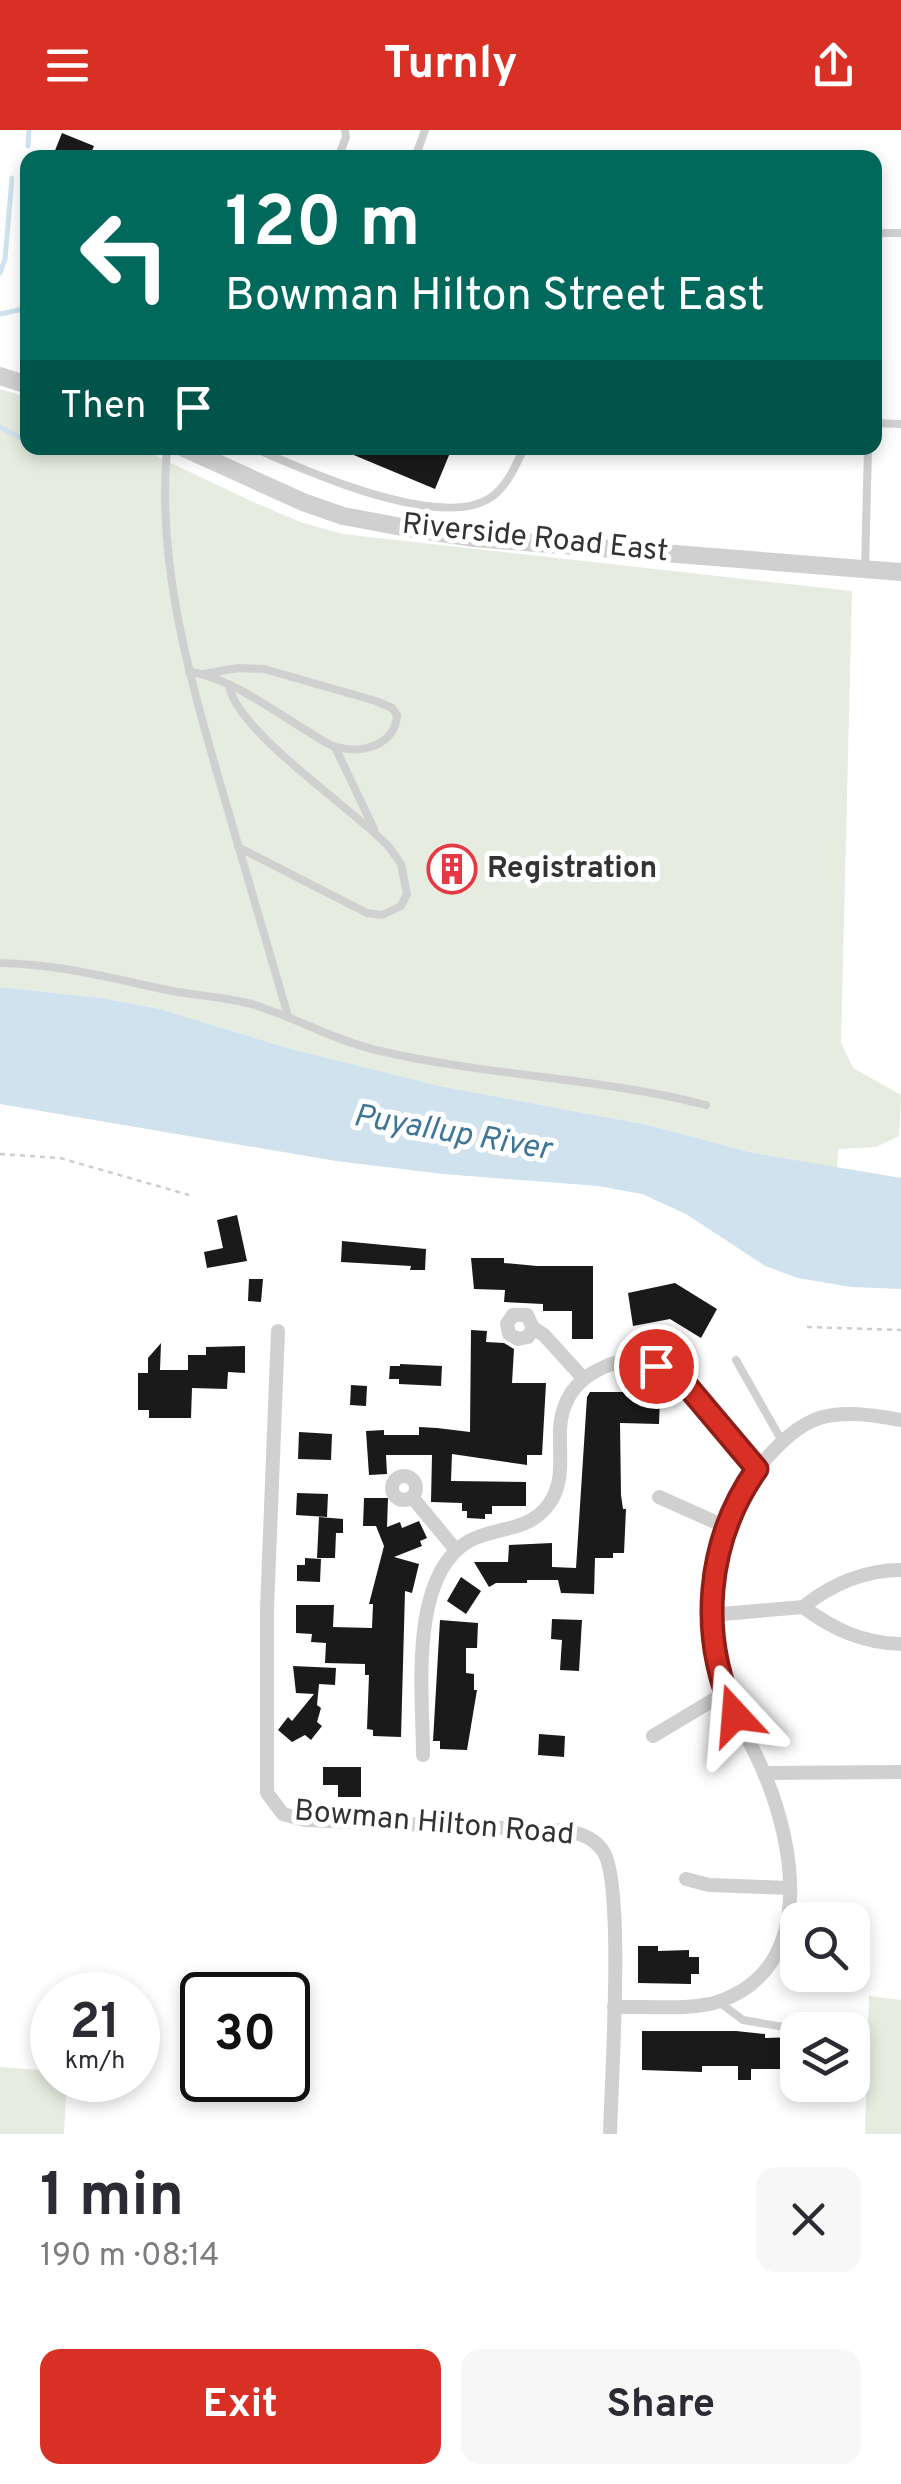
<!DOCTYPE html>
<html lang="en">
<head>
<meta charset="utf-8">
<style>
  body { margin:0; font-family:Overpass,sans-serif; background:#f7f7f7; color:#2b2b33; height:100vh; display:flex; flex-direction:column; font-size:38px; white-space:nowrap }
  * { box-sizing:border-box; margin:0 }
  p { font-size:32px; color:#7c7c81 }
  .icon { flex:none; width:55px; height:55px; fill:none; stroke:currentColor; stroke-width:2; stroke-linecap:round; stroke-linejoin:round }
  .map { position:relative; height:2004px; overflow:hidden }
  .details { display:flex; flex-direction:column; background:#fff; flex:1 }
  .details>* { flex:none }
  .hud { position:absolute; left:20px; top:20px; width:862px; height:305px; border-radius:20px; box-shadow:0 5px 15px #0003; background:#00695c; color:#fff; overflow:hidden }
  .buttons { position:absolute; left:780px; top:1772px; display:grid; gap:20px }
  .buttons a { display:grid; place-items:center; width:90px; height:90px; border-radius:20px; background:#fff; box-shadow:0 5px 15px #0003; font-size:50px }
  .speed { position:absolute; left:30px; top:1842px; display:flex; gap:20px; font-size:50px; font-weight:700; text-align:center }
  .speed>* { display:grid; place-content:center; width:130px; height:130px; border-radius:50%; background:#fff; box-shadow:0 5px 15px #0003; line-height:1 }
  .speed small { font-size:25px; font-weight:400 }
  .speed .limit { border:5px solid #111; border-radius:15px; background:#fff; color:#111 }
  .pin { position:absolute; display:grid; place-items:center; width:85px; height:85px; color:#fff; margin:-42px; border:5px solid #fff; border-radius:50%; box-shadow:0 2px 10px #0007 }
  .me { position:absolute; width:110px; margin:-55px; rotate:341deg; stroke-linejoin:round; filter:drop-shadow(0 0 8px #0008) }
  .turn { display:flex; align-items:center; gap:35px; height:210px; padding:0 40px; font-size:45px }
  .turn .icon { width:130px; height:130px; stroke-width:2.5 }
  .turn b { display:block; font-size:70px; line-height:85px }
  .then { display:flex; align-items:center; height:95px; padding:0 40px; background:#0003; gap:20px; font-size:38px }
  .round { display:grid; place-items:center; flex:none; width:105px; height:105px; border-radius:20px; background:#f7f7f7 }
  .overview { display:flex; align-items:center; justify-content:space-between; height:170px; padding:0 40px }
  h1 { font-size:60px; font-weight:700; line-height:75px }
  .action { display:flex; gap:20px; margin-top:auto; padding:20px 40px }
  .action a { flex:1; height:115px; border-radius:20px; background:#d93025; color:#fff; font-size:40px; font-weight:700; line-height:115px; text-align:center }
  .action a+a { background:#f7f7f7; color:#2b2b33 }
  header { display:flex; justify-content:space-between; align-items:center; height:130px; padding:0 40px; background:#d93025; color:#fff; font-size:45px; font-weight:700 }
  .map>svg:first-child { display:block }
  .green { fill:#e6ecdf }
  .water { fill:#cfe2ee }
  .lines { fill:none; stroke-linecap:round; stroke-linejoin:round }
  .stream { stroke:#cfe2ee; stroke-width:5 }
  .building { fill:#1a1a1a }
  .path { stroke:#cdcdcd; stroke-width:2.5; stroke-dasharray:5 5; stroke-linecap:butt }
  .service { stroke:#d0d0d0; stroke-width:8 }
  .minor { stroke:#d0d0d0; stroke-width:14 }
  .tertiary { stroke:#d0d0d0; stroke-width:18 }
  .route-casing { stroke:#8d1f18; stroke-width:25 }
  .route { stroke:#d93025; stroke-width:18 }
  .labels { text-anchor:middle; dominant-baseline:central; stroke-width:10; stroke-linejoin:round; paint-order:stroke }
  .street-label { font-size:30px; fill:#333; stroke:#fff }
  .poi-label { font-size:30px; font-weight:bold; fill:#333; stroke:#fff; text-anchor:start }
  .water-label { font-size:32px; font-style:italic; fill:#3f7597; stroke:#fff }
</style>
</head>
<body>
<header><svg class="icon" aria-label="menu" viewBox="0 0 24 24"><path d="M4 6h16M4 12h16M4 18h16"/></svg>Turnly<svg class="icon" aria-label="share" viewBox="0 0 24 24"><path d="M12 15V3M7 8l5-5 5 5M5 13v7h14v-7"/></svg></header>
<div class="map">
<svg width="901" height="2004" viewBox="0 0 901 2004">
  <rect width="100%" height="100%" fill="#fff"/>
  <!-- green -->
  <g class="green">
    <path d="M0 259 27 267 28 318H139L251 371 303 393 343 404 852 461 841 913 853 938 901 965 899 1006 876 1017 838 1019 837 1038 753 1023 648 995 440 956 291 919 160 879 101 868 0 857Z"/>
    <path d="M869 1866 901 1870V2004H865Z"/>
    <path d="M0 1937 52 1941V1950H67L64 2004H0Z"/>
  </g>
  <!-- water -->
  <path class="water" d="M0 857 101 868 160 879 291 919 440 956 648 995 753 1023 901 1048V1159L851 1157 798 1148 765 1136 686 1084 642 1064 598 1056 443 1044 336 1031 0 974Z"/>
  <g class="lines">
    <!-- stream -->
    <g class="stream">
      <path d="M28 16 29 0"/>
      <path d="M0 143 5 129 12 48"/>
      <path d="M0 184 28 178"/>
      <path d="M0 297 28 312"/>
      <path d="M43 318 51 320 64 318"/>
    </g>
  </g>
  <!-- building -->
  <g class="building">
    <path d="M62 3 94 16 89 28H52Z"/>
    <path d="M337 318H452L435 359Z"/>
    <path d="M237 1085 247 1131 207 1138 204 1122 223 1118 217 1090Z"/>
    <path d="M342 1111 426 1119 425 1140H410L411 1136 341 1132Z"/>
    <path d="M471 1128H504V1133L537 1136H593V1209H572V1181H543V1174L504 1172 505 1160 474 1159Z"/>
    <path d="M249 1149H263L261 1172 248 1171Z"/>
    <path d="M675 1153 717 1179 701 1208 670 1189 633 1196 628 1163Z"/>
    <path d="M471 1200 487 1201 486 1212 504 1213 514 1219 512 1253H546L542 1325H527V1335L452 1324 451 1351 526 1352V1376H492V1384H485V1389L467 1388V1381H462V1373L431 1372 432 1325H386L387 1344 369 1345 366 1301 384 1300V1305H419V1297L437 1298 470 1302Z"/>
    <path d="M161 1213 160 1240H188V1225H206V1217L245 1216V1243L228 1242 227 1259 192 1258 191 1288H149V1280H138V1243H148V1228Z"/>
    <path d="M400 1234 442 1236 441 1256 399 1254V1249H389L390 1236H400Z"/>
    <path d="M351 1255 367 1256 366 1276 350 1275Z"/>
    <path d="M630 1257 655 1258V1267H660L659 1294 620 1293 621 1365 623 1379H626L624 1423H613V1428H595L594 1464 561 1463 558 1450H527V1453H496L489 1457 474 1432H508L509 1415 552 1413V1437L576 1438 587 1267 590 1262H630Z"/>
    <path d="M299 1302 332 1304 331 1330 298 1329Z"/>
    <path d="M297 1363 328 1364 327 1387 296 1385Z"/>
    <path d="M364 1368H388L387 1397 400 1392 402 1398 419 1391 427 1408 420 1411 422 1416 394 1427 419 1434 412 1463 405 1461 401 1607 373 1606V1600L367 1599 369 1545H365V1534L325 1533 326 1513 311 1512 312 1504 296 1503V1475H334L333 1497 372 1498 373 1474H369L384 1416 376 1396H363Z"/>
    <path d="M319 1387 343 1389V1403H336L335 1428H317Z"/>
    <path d="M305 1428 321 1429 320 1452 297 1451V1435H305Z"/>
    <path d="M461 1447 481 1461 466 1484 447 1471Z"/>
    <path d="M552 1489 582 1490 579 1541 560 1540 562 1510 551 1509Z"/>
    <path d="M440 1490 478 1493 477 1518H466V1543L474 1544V1560H477L467 1620 440 1619V1611H433Z"/>
    <path d="M293 1536 336 1538 335 1555 319 1554 317 1575 321 1578 317 1592 322 1596 311 1610 305 1605 292 1612 278 1600 288 1587 292 1591 314 1564 296 1563Z"/>
    <path d="M539 1604 565 1606 564 1627 538 1625Z"/>
    <path d="M323 1637H361V1667H338V1655H323Z"/>
    <path d="M638 1816H658V1821L689 1820V1827H699V1844H691V1854L638 1853Z"/>
    <path d="M642 1901H736L765 1904V1908L798 1907V1945L784 1946 783 1939H751V1950H738V1936H702V1942L642 1940Z"/>
  </g>
  <g class="lines">
    <!-- path -->
    <g class="path">
      <path d="M0 1024 60 1028 189 1065"/>
      <path d="M807 1197 901 1200"/>
    </g>
    <!-- service -->
    <g class="service">
      <path d="M338 28 346 7 345 0"/>
      <path d="M415 28 425 0"/>
      <path d="M875 120 876 103H901"/>
      <path d="M875 293 901 294"/>
      <path d="M167 318C157 432 187 537 218 646 241 726 264 806 288 886"/>
      <path d="M254 318C304 340 439 401 490 368 507 357 516 335 524 318"/>
      <path d="M213 332 219 318"/>
      <path d="M865 438 868 318"/>
      <path d="M189 542C228 546 275 582 309 602 317 607 327 615 337 617 363 624 395 615 397 585L392 578 376 571 264 539 238 538 204 544"/>
      <path d="M229 556C238 603 354 679 389 717L401 734 407 764 401 776 382 785 367 783 238 717"/>
      <path d="M335 617 374 699"/>
      <path d="M0 833C60 834 114 849 172 861 199 866 228 867 255 875 296 888 334 910 376 920 485 946 598 947 706 975"/>
      <path d="M736 1230 782 1311"/>
      <path d="M719 1872 743 1890 801 1900"/>
    </g>
    <!-- minor -->
    <g class="minor">
      <path d="M533 1198 528 1207 518 1209 509 1204 507 1194 513 1185H527L533 1198 544 1205 583 1248"/>
      <path d="M278 1201 267 1479V1663L283 1684 305 1690 555 1700C575 1702 591 1704 603 1721 625 1753 611 1954 610 2004"/>
      <path d="M757 1339C806 1281 828 1277 901 1290"/>
      <circle cx="404" cy="1358" r="12"/>
      <path d="M412 1367 456 1420"/>
      <path d="M659 1367 726 1397"/>
      <path d="M901 1440C863 1440 832 1454 803 1477 833 1499 862 1513 901 1514"/>
      <path d="M711 1485 803 1477"/>
      <path d="M653 1606 725 1563"/>
      <path d="M423 1625C423 1566 408 1446 469 1411 496 1396 528 1403 549 1374 570 1345 553 1309 564 1278 570 1260 582 1248 598 1240 668 1201 720 1296 757 1339 718 1395 702 1466 717 1534 726 1574 749 1607 765 1645 795 1718 816 1837 720 1871 693 1881 644 1876 614 1877"/>
      <path d="M764 1643 901 1642"/>
      <path d="M686 1749 709 1755 790 1758"/>
    </g>
    <!-- tertiary -->
    <g class="tertiary">
      <path d="M0 246 28 255"/>
      <path d="M184 318 303 372 343 386 402 397 474 408 901 442"/>
    </g>
  </g>
  <g class="lines">
    <!-- route casing -->
    <g class="route-casing">
      <path id="route" d="M656 1236 682 1250 757 1339C706 1411 698 1505 735 1585"/>
    </g>
    <!-- route -->
    <use href="#route" class="route"/>
  </g>
  <!-- icons -->
  <defs>
    <g id="building-ring" transform="scale(2.5)"><circle r="9.5" fill="#fff" stroke="#e63946" stroke-width="1.5"/><path d="M-4-6H4V6H1V3H-1V6H-4ZM-2.5-4.3h1.7v1.8h-1.7ZM.8-4.3h1.7v1.8H.8ZM-2.5-1h1.7V.8h-1.7ZM.8-1h1.7V.8H.8Z" fill="#e63946"/></g>
  </defs>
  <g fill-rule="evenodd">
    <use href="#building-ring" x="452" y="739"/>
  </g>
  <g class="labels">
    <!-- street labels -->
    <g class="street-label">
      <text transform="translate(535 409) rotate(6)">Riverside Road East</text>
      <text transform="translate(434 1694) rotate(5)">Bowman Hilton Road</text>
    </g>
    <!-- poi labels -->
    <g class="poi-label">
      <text x="487" y="739">Registration</text>
    </g>
    <!-- water labels -->
    <g class="water-label">
      <text transform="translate(452 1004) rotate(10)">Puyallup River</text>
    </g>
  </g>
</svg>
<div class="buttons">
<a><svg class="icon" aria-label="search" viewBox="0 0 24 24"><circle cx="10" cy="10" r="6"/><path d="M15 15l6 6"/></svg></a>
<a><svg class="icon" aria-label="layers" viewBox="0 0 24 24"><path d="M12 4l9 5-9 5-9-5zM3 14l9 5 9-5"/></svg></a>
</div>
<div class="speed"><div>21<small>km/h</small></div><div class="limit">30</div></div>
<div class="pin" style="left:656px;top:1236px;background:#d93025"><svg class="icon" aria-label="arrive" viewBox="0 0 24 24"><path d="M6 21V4h12l-3 4 3 4H6"/></svg></div>
<svg class="me" style="left:735px;top:1585px" viewBox="-20 -20 40 40"><path d="M0-17L14 15 0 8-14 15z" fill="#d93025" stroke="#fff" stroke-width="4"/></svg>
<div class="hud">
<div class="turn"><svg class="icon" aria-label="left" viewBox="0 0 24 24"><path d="M17 20v-9H6M10 6l-5 5 5 5"/></svg><div><b>120 m</b>Bowman Hilton Street East</div></div>
<div class="then">Then<svg class="icon" aria-label="arrive" viewBox="0 0 24 24"><path d="M6 21V4h12l-3 4 3 4H6"/></svg></div>
</div>
</div>
<section class="details">
<div class="overview"><div><h1>1 min</h1><p>190 m · 08:14</p></div><a class="round"><svg class="icon" aria-label="close" viewBox="0 0 24 24"><path d="M6 6l12 12M18 6L6 18"/></svg></a></div>
<div class="action"><a>Exit</a><a>Share</a></div>
</section>
</body>
</html>
